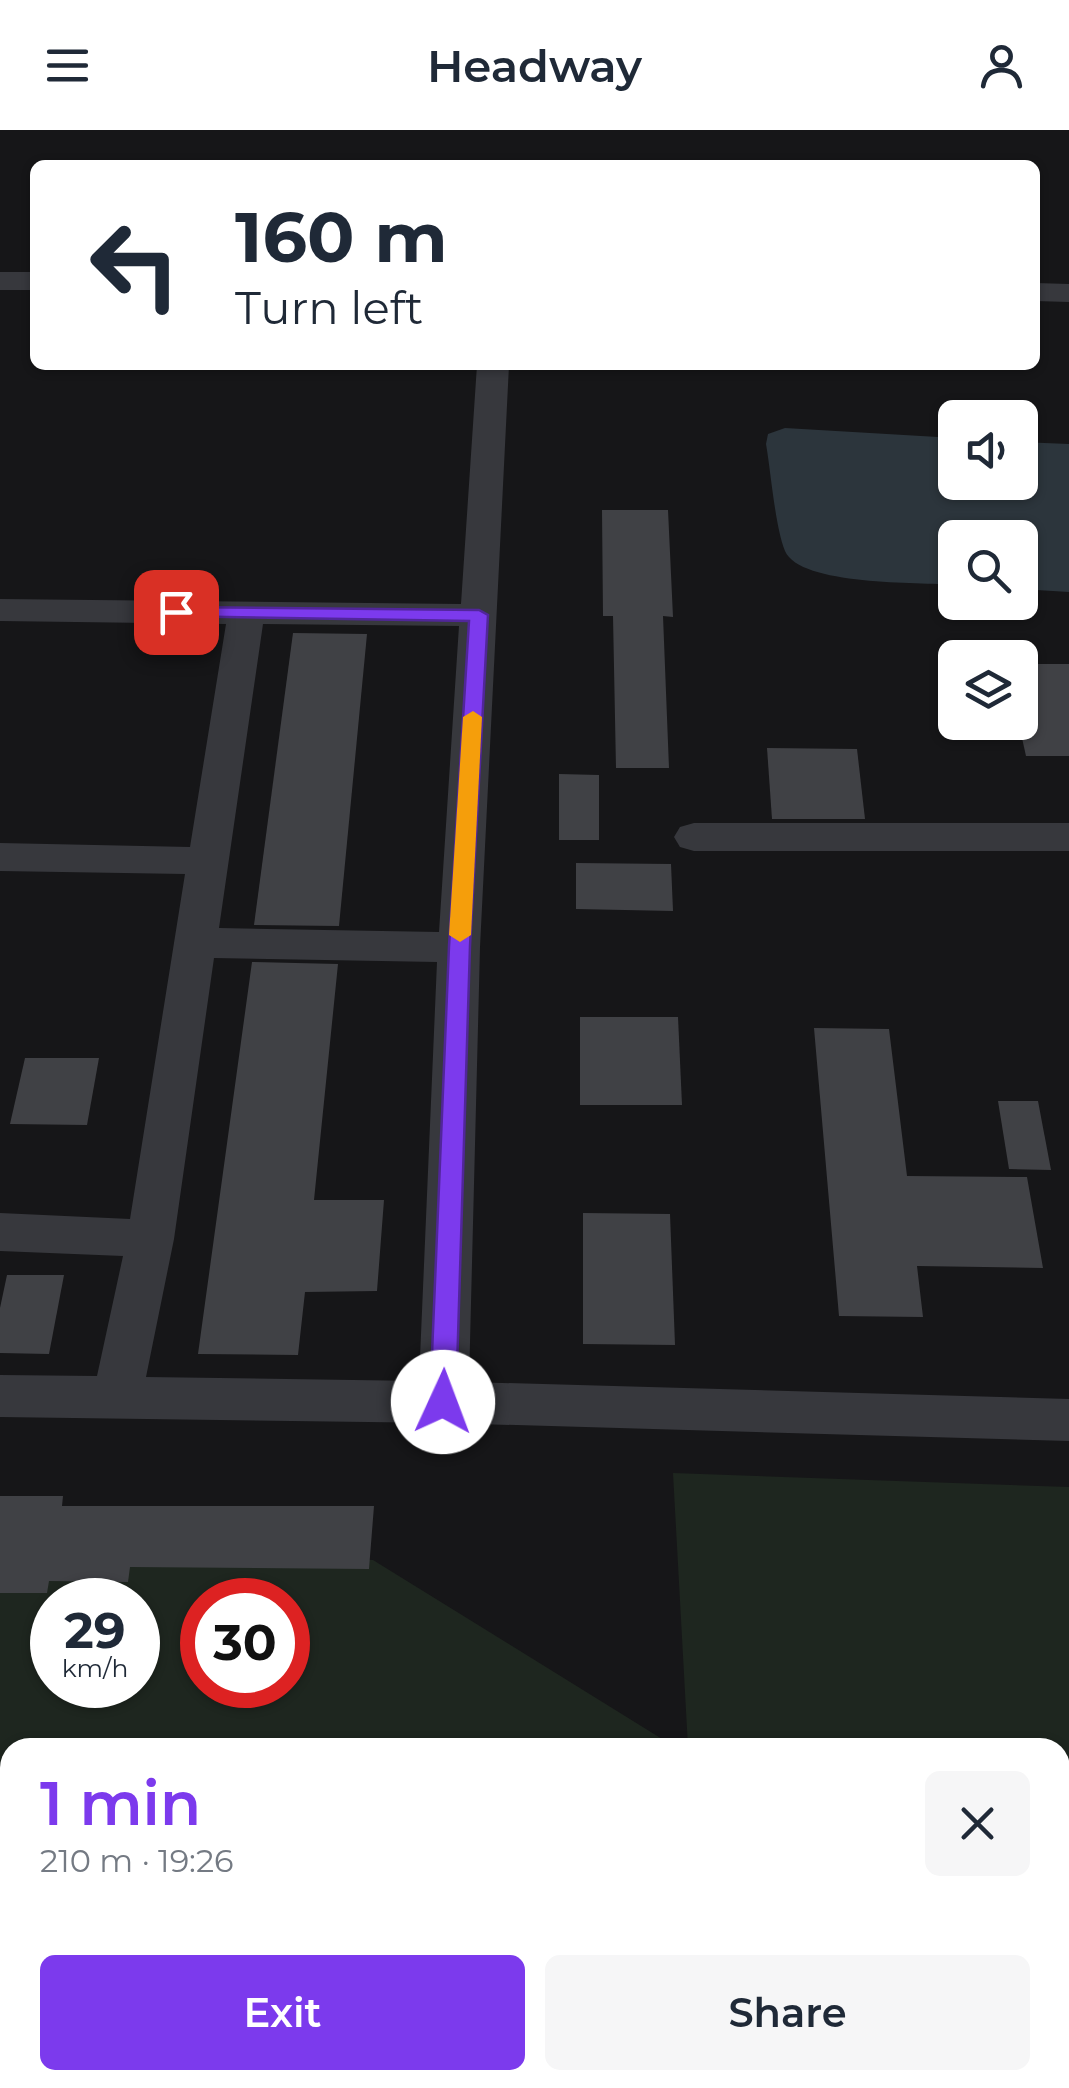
<!DOCTYPE html>
<html lang="en">
<head>
<meta charset="utf-8">
<style>
  body { margin:0; font-family:Montserrat,sans-serif; background:#f6f6f7; color:#1f2937; height:100vh; display:flex; flex-direction:column; font-size:38px; white-space:nowrap }
  * { box-sizing:border-box; margin:0 }
  p { font-size:32px; color:#747a83 }
  .icon { flex:none; width:55px; height:55px; fill:none; stroke:currentColor; stroke-width:2; stroke-linecap:round; stroke-linejoin:round }
  .map { position:relative; flex:1; overflow:hidden }
  .sheet { position:absolute; left:0px; top:1608px; width:1070px; height:352px; display:flex; flex-direction:column; background:#fff; border-radius:30px 30px 0 0; box-shadow:0 2px 8px #0004 }
  .sheet>* { flex:none }
  .top-card { position:absolute; left:30px; top:30px; width:1010px; height:210px; border-radius:15px; box-shadow:0 2px 8px #0004; background:#fff; color:#1f2937; overflow:hidden }
  .buttons { position:absolute; left:938px; top:270px; display:grid; gap:20px }
  .buttons a { display:grid; place-items:center; width:100px; height:100px; border-radius:15px; background:#fff; box-shadow:0 2px 8px #0004; font-size:50px }
  .speed { position:absolute; left:30px; top:1448px; display:flex; gap:20px; font-size:50px; font-weight:700; text-align:center }
  .speed>* { display:grid; place-content:center; width:130px; height:130px; border-radius:50%; background:#fff; box-shadow:0 2px 8px #0004; line-height:1 }
  .speed small { font-size:25px; font-weight:400 }
  .speed .limit { border:15px solid #d22; background:#fff; color:#111 }
  .pin { position:absolute; display:grid; place-items:center; width:85px; height:85px; color:#fff; margin:-42px; border-radius:20px; box-shadow:0 5px 15px #0006 }
  .me { position:absolute; width:110px; margin:-55px; rotate:2deg; stroke-linejoin:round; filter:drop-shadow(0 0 8px #0008) }
  .turn { display:flex; align-items:center; gap:35px; height:210px; padding:0 40px; font-size:45px }
  .turn .icon { width:130px; height:130px; stroke-width:2.5 }
  .turn b { display:block; font-size:70px; line-height:85px }
  .round { display:grid; place-items:center; flex:none; width:105px; height:105px; border-radius:15px; background:#f6f6f7 }
  .headline { display:flex; align-items:center; justify-content:space-between; height:170px; padding:0 40px }
  h1 { font-size:60px; font-weight:600; line-height:75px; color:#7c3aed }
  .cta { display:flex; gap:20px; margin-top:auto; padding:20px 40px }
  .cta a { flex:1; height:115px; border-radius:15px; background:#7c3aed; color:#fff; font-size:40px; font-weight:600; line-height:115px; text-align:center }
  .cta a+a { background:#f6f6f7; color:#1f2937 }
  header { display:flex; justify-content:space-between; align-items:center; height:130px; padding:0 40px; background:#fff; font-size:45px; font-weight:600 }
  .map>svg:first-child { display:block }
  .green { fill:#1e261f; fill-rule:evenodd }
  .water { fill:#2c353c }
  .building { fill:#404145 }
  .lines { fill:none; stroke-linecap:round; stroke-linejoin:round }
  .street { fill:#37383d; fill-rule:evenodd }
  .route { fill:#7c3aed; stroke:#51269a; stroke-width:2.5 }
  .slow { fill:#f59e0b }
</style>
</head>
<body>
<header><svg class="icon" aria-label="menu" viewBox="0 0 24 24"><path d="M4 6h16M4 12h16M4 18h16"/></svg>Headway<svg class="icon" aria-label="person" viewBox="0 0 24 24"><circle cx="12" cy="8" r="4"/><path d="M4 21q1-7 8-7t8 7"/></svg></header>
<div class="map">
<svg width="1069" height="1958" viewBox="0 0 1069 1958">
  <rect width="100%" height="100%" fill="#161618"/>
  <!-- green -->
  <path class="green" d="M673 1343 1069 1357V1958H0V1411L373 1430 675 1617 10 1618V1950H1060V1618L688 1617ZM52 1470H138V1555H52ZM202 1470H288V1555H202Z"/>
  <!-- water -->
  <path class="water" d="M785 298 955 308V352H1020V312L1069 314V462L1020 459V408H955V455C920 452 800 456 785 421 775 396 771 343 766 314L768 304Z"/>
  <!-- building -->
  <g class="building">
    <path d="M602 380H668L673 487 663 486 669 638H616L613 486H603Z"/>
    <path d="M293 503 367 504 339 796 254 795Z"/>
    <path d="M1020 534H1069V626H1026L1020 599Z"/>
    <path d="M767 618 857 619 865 689H772Z"/>
    <path d="M559 644 599 645V710H559Z"/>
    <path d="M576 733 671 734 673 781 576 779Z"/>
    <path d="M252 832 338 834 314 1070H384L377 1161 305 1162 298 1225 198 1224Z"/>
    <path d="M580 887H678L682 975H580Z"/>
    <path d="M814 898 889 899 907 1046 1027 1047 1043 1138 917 1136 923 1187 839 1186Z"/>
    <path d="M25 928H99L87 995 10 994Z"/>
    <path d="M998 971H1038L1051 1040 1009 1039Z"/>
    <path d="M583 1083 670 1084 675 1215 583 1214Z"/>
    <path d="M7 1145H64L49 1224 0 1223V1178Z"/>
    <path d="M0 1366H63L62 1376H374L369 1439 130 1437 128 1452 49 1451 47 1463H0Z"/>
  </g>
  <g class="lines">
    <!-- street -->
    <g class="street">
      <rect x="0" y="142" width="35" height="18"/>
      <path d="M1035 153 1069 154V172L1035 171Z"/>
      <path d="M477 235H509L480 817 469 1252 1069 1269V1311L443 1293 0 1287V1245L97 1246 123 1126 0 1121V1083L130 1089 185 744 0 741V713L190 717 226 494 0 491V469L461 474ZM263 494 459 496 439 802 219 798ZM214 828 437 832 419 1251 146 1247 174 1109Z"/>
      <path d="M694 693H1069V721H694L680 717 674 707 680 697Z"/>
    </g>
  </g>
  <!-- route -->
  <path class="route" d="M176 477 479 480 488 485 470 816 456 1272 452 1280 443 1283 434 1280 430 1272 449 816 469 491 169 486 166 482Z"/>
  <!-- slow -->
  <path class="slow" d="M473 581 482 587 471 805 460 812 449 805 463 587Z"/>
</svg>
<div class="buttons">
<a><svg class="icon" aria-label="sound" viewBox="0 0 24 24"><path d="M4 9h4l5-4v14l-5-4H4zM17 9q2 3 0 6"/></svg></a>
<a><svg class="icon" aria-label="search" viewBox="0 0 24 24"><circle cx="10" cy="10" r="6"/><path d="M15 15l6 6"/></svg></a>
<a><svg class="icon" aria-label="layers" viewBox="0 0 24 24"><path d="M12 4l9 5-9 5-9-5zM3 14l9 5 9-5"/></svg></a>
</div>
<div class="speed"><div>29<small>km/h</small></div><div class="limit">30</div></div>
<div class="pin" style="left:176px;top:482px;background:#d93025"><svg class="icon" aria-label="arrive" viewBox="0 0 24 24"><path d="M6 21V4h12l-3 4 3 4H6"/></svg></div>
<svg class="me" style="left:443px;top:1272px" viewBox="-20 -20 40 40"><circle r="19" fill="#fff"/><path d="M0-13L10 11 0 6-10 11z" fill="#7c3aed"/></svg>
<div class="top-card">
<div class="turn"><svg class="icon" aria-label="left" viewBox="0 0 24 24"><path d="M17 20v-9H6M10 6l-5 5 5 5"/></svg><div><b>160 m</b>Turn left</div></div>
</div>
<section class="sheet">
<div class="headline"><div><h1>1 min</h1><p>210 m · 19:26</p></div><a class="round"><svg class="icon" aria-label="close" viewBox="0 0 24 24"><path d="M6 6l12 12M18 6L6 18"/></svg></a></div>
<div class="cta"><a>Exit</a><a>Share</a></div>
</section>
</div>
</body>
</html>
